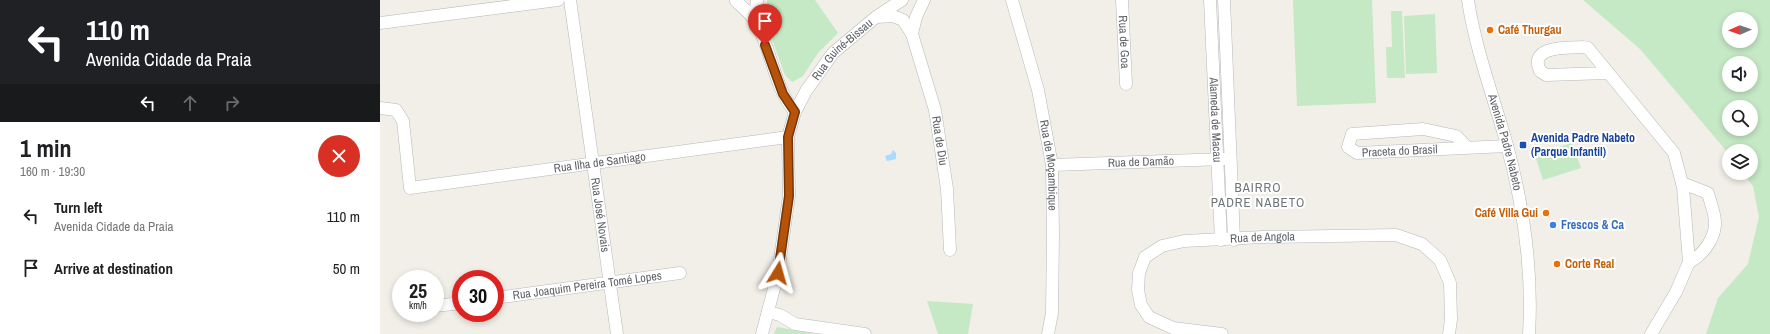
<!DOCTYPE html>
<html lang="en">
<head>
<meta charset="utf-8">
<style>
  body { margin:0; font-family:"Archivo Narrow",sans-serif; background:#f2f2f2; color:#202124; height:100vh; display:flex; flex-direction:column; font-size:15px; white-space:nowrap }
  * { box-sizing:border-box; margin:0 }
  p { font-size:13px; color:#757577 }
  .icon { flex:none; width:22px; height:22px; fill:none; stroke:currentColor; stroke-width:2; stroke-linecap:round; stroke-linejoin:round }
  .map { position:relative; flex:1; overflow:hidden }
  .details { display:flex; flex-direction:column; background:#fff; width:380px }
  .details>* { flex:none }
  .top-card { background:#202124; color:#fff; overflow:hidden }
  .needle { width:26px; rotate:268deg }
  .fabs { position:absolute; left:1342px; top:12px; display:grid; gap:8px }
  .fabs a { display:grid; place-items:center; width:36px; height:36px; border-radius:50%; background:#fff; box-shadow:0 2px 6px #0003; font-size:20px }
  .speed { position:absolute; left:12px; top:270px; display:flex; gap:8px; font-size:20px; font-weight:700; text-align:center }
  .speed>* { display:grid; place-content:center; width:52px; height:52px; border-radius:50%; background:#fff; box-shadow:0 2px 6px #0003; line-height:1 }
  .speed small { font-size:10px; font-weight:400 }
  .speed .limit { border:6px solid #d22; background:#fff; color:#111 }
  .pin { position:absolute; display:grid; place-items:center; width:34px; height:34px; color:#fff; margin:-41px -17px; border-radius:50% 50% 50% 0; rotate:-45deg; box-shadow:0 0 4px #0007 }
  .pin .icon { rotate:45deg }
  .me { position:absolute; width:44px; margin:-22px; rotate:8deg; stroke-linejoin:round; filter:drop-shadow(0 0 3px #0008) }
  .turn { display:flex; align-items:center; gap:14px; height:84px; padding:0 20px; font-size:18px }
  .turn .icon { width:52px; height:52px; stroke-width:2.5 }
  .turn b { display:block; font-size:28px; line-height:34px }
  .lanes { display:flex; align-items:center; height:38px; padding:0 20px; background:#0003; justify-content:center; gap:20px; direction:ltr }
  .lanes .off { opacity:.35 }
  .round { display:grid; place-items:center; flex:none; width:42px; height:42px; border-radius:21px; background:#f2f2f2 }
  .summary { display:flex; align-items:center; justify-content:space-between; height:68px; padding:0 20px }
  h1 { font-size:24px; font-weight:700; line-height:30px }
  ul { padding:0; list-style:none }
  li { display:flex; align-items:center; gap:12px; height:52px; padding:0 20px }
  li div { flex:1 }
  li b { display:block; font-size:15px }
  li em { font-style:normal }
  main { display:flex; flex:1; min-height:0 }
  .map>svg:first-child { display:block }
  .green { fill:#c5e8c5; fill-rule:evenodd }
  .water { fill:#aadaff }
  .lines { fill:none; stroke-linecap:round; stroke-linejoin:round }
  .minor-casing { stroke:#b5b8bc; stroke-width:13 }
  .minor { stroke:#fff; stroke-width:12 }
  .route-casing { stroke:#753606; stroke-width:10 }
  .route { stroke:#b45309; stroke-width:7 }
  .food-dot { fill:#e8710a; stroke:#fff; stroke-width:1.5 }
  .transit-dot { fill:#1a4fb4; stroke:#fff; stroke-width:1.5 }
  .shop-dot { fill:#3f7fe0; stroke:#fff; stroke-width:1.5 }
  .labels { text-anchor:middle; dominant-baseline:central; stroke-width:4; stroke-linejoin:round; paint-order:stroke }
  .food-label { font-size:12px; font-weight:bold; fill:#c56008; stroke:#fff; text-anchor:start }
  .street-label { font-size:12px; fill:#5f6368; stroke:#fff }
  .transit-label { font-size:12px; font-weight:bold; fill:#164399; stroke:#fff; text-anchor:start }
  .shop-label { font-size:12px; font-weight:bold; fill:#366cbe; stroke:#fff; text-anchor:start }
  .neighbourhood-label { font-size:13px; letter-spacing:1px; fill:#70757a; stroke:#fff }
</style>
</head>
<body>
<main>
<section class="details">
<div class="top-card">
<div class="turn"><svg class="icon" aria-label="left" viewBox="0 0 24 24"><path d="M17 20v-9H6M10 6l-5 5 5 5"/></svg><div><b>110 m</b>Avenida Cidade da Praia</div></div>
<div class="lanes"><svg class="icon" aria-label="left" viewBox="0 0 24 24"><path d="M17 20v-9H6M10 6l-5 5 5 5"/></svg><svg class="icon off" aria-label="ahead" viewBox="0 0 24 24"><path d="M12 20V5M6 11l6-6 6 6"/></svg><svg class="icon off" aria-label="right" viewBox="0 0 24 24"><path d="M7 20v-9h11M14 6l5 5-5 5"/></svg></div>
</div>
<div class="summary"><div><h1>1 min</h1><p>160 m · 19:30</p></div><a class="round" style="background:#d93025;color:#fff"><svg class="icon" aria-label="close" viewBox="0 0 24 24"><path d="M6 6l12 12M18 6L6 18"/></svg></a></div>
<ul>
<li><svg class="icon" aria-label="left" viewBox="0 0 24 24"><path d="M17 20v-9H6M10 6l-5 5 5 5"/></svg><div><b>Turn left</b><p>Avenida Cidade da Praia</p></div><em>110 m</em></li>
<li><svg class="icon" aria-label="arrive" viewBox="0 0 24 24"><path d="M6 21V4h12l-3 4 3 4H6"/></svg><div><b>Arrive at destination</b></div><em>50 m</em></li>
</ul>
</section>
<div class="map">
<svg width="1390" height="334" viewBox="0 0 1390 334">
  <rect width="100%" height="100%" fill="#f1efe8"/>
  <!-- green -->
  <g class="green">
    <path d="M387 0H435L458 33 438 53 423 76 412 82 405 75 386 23Z"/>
    <path d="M913 0H992L996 103 917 106Z"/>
    <path d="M1203 0H1390V334H1326L1338 298 1368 264 1379 217 1373 186 1363 173H1371V151H1349V154L1260 49ZM1349 19H1371V41H1349ZM1349 63H1371V85H1349ZM1349 107H1371V129H1349Z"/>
    <path d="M1011 11H1022L1025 78H1007L1006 47H1012Z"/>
    <path d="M1055 14 1057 73 1026 74 1024 16Z"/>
    <path d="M1192 143 1201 168 1163 180 1155 155Z"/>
    <path d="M547 301 593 304 588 334H558Z"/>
    <path d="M397 327 435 334H394Z"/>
  </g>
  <!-- water -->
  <path class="water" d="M513 150 516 153V159L507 161 505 156 511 154Z"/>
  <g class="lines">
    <!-- minor casing -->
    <g class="minor-casing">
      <g id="minor">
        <path id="s1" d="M190 0 237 334"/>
        <path id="s2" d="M632 0 658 90 672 165 673 235 672 313 668 334"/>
        <path id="s3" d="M742 0 746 84"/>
        <path id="s4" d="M830 0 841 240"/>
        <path d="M844 0 854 240"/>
        <path id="s5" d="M1088 0C1095 47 1112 93 1125 138 1143 202 1153 268 1149 334"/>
        <path d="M356 1C362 7 371 14 375 21 392 49 393 86 415 112"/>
        <path id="s6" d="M497 17 513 16 523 20 532 34 555 110 567 189 570 250"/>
        <path d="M375 21 377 0"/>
        <path d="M0 23 178 0"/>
        <path d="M532 34 536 17 544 0"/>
        <path d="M1227 73 1166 75 1160 71C1148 45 1188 48 1203 47L1208 48 1294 153 1303 187 1309 262 1296 292 1271 334"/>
        <path id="s7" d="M0 108 16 110 23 121 30 188 408 137"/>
        <path id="s8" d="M1088 148 1076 136 1043 129 972 134 968 147 977 153 1127 146"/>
        <path id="s9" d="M672 165 844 159"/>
        <path d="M1302 183 1328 193C1330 202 1336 215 1335 225 1334 240 1322 256 1309 262"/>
        <path id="s10" d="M115 298 300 273"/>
        <path d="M55 306 81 303"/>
        <path d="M388 312 400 315 415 324 485 334"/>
        <path id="s11" d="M382 334 398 273 409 196 408 137 415 112 426 91 453 53 496 17 522 0"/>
        <path id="s12" d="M842 334 793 328 769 317 761 305 758 290 759 273 765 257 782 246 804 241 883 237 1016 235 1042 244 1060 260 1070 283 1071 319 1069 334"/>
      </g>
    </g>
    <!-- minor -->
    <use href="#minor" class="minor"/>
  </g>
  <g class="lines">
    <!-- route casing -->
    <g class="route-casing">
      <path id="route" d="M385 45 403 94 415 112 408 137 409 196 398 273"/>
    </g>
    <!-- route -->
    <use href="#route" class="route"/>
  </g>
  <!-- markers -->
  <g class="food-dot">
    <circle cx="1110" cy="30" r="4"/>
    <circle cx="1166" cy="213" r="4"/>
    <circle cx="1177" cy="264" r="4"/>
  </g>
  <rect class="transit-dot" x="1139" y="141" width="8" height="8" rx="2"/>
  <circle class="shop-dot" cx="1173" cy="225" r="4"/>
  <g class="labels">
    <!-- food labels -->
    <g class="food-label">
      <text x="1118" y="30">Café Thurgau</text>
      <text x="1158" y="213" text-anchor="end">Café Villa Gui</text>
      <text x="1185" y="264">Corte Real</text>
    </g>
    <!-- street labels -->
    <g class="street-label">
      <text stroke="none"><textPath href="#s3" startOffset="42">Rua de Goa</textPath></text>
      <text stroke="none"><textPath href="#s11" startOffset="305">Rua Guiné-Bissau</textPath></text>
      <text stroke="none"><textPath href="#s4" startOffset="120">Alameda de Macau</textPath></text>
      <text stroke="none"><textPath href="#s6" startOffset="154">Rua de Diu</textPath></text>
      <text stroke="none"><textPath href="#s5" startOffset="147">Avenida Padre Nabeto</textPath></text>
      <text stroke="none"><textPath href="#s8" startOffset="189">Praceta do Brasil</textPath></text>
      <text stroke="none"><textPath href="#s7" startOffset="288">Rua Ilha de Santiago</textPath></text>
      <text stroke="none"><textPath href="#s9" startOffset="89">Rua de Damão</textPath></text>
      <text stroke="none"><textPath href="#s2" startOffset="170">Rua de Moçambique</textPath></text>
      <text stroke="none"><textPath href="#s1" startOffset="217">Rua José Novais</textPath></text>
      <text stroke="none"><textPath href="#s12" startOffset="261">Rua de Angola</textPath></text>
      <text stroke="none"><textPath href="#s10" startOffset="93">Rua Joaquim Pereira Tomé Lopes</textPath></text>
    </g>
    <!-- transit labels -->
    <g class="transit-label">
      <text x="1151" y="138">Avenida Padre Nabeto<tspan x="1151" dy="14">(Parque Infantil)</tspan></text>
    </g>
    <!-- shop labels -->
    <g class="shop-label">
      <text x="1181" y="225">Frescos &amp; Ca</text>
    </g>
    <!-- neighbourhood labels -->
    <g class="neighbourhood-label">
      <text x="878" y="187">BAIRRO<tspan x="878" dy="15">PADRE NABETO</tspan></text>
    </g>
  </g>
</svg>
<div class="fabs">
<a><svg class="needle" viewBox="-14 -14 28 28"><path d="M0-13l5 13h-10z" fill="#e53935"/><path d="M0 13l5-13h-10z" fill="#757577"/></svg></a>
<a><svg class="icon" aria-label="sound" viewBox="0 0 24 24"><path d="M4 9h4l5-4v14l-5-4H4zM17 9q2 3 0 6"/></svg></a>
<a><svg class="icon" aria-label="search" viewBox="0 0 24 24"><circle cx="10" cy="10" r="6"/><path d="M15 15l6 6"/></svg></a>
<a><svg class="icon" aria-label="layers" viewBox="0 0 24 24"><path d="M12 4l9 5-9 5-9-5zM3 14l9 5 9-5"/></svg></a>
</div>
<div class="speed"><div>25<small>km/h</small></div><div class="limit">30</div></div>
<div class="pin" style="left:385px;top:45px;background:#d93025"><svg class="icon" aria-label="arrive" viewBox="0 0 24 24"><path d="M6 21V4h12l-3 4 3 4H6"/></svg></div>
<svg class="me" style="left:398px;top:273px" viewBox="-20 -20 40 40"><path d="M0-17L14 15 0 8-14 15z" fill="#b45309" stroke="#fff" stroke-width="4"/></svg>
</div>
</main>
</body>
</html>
